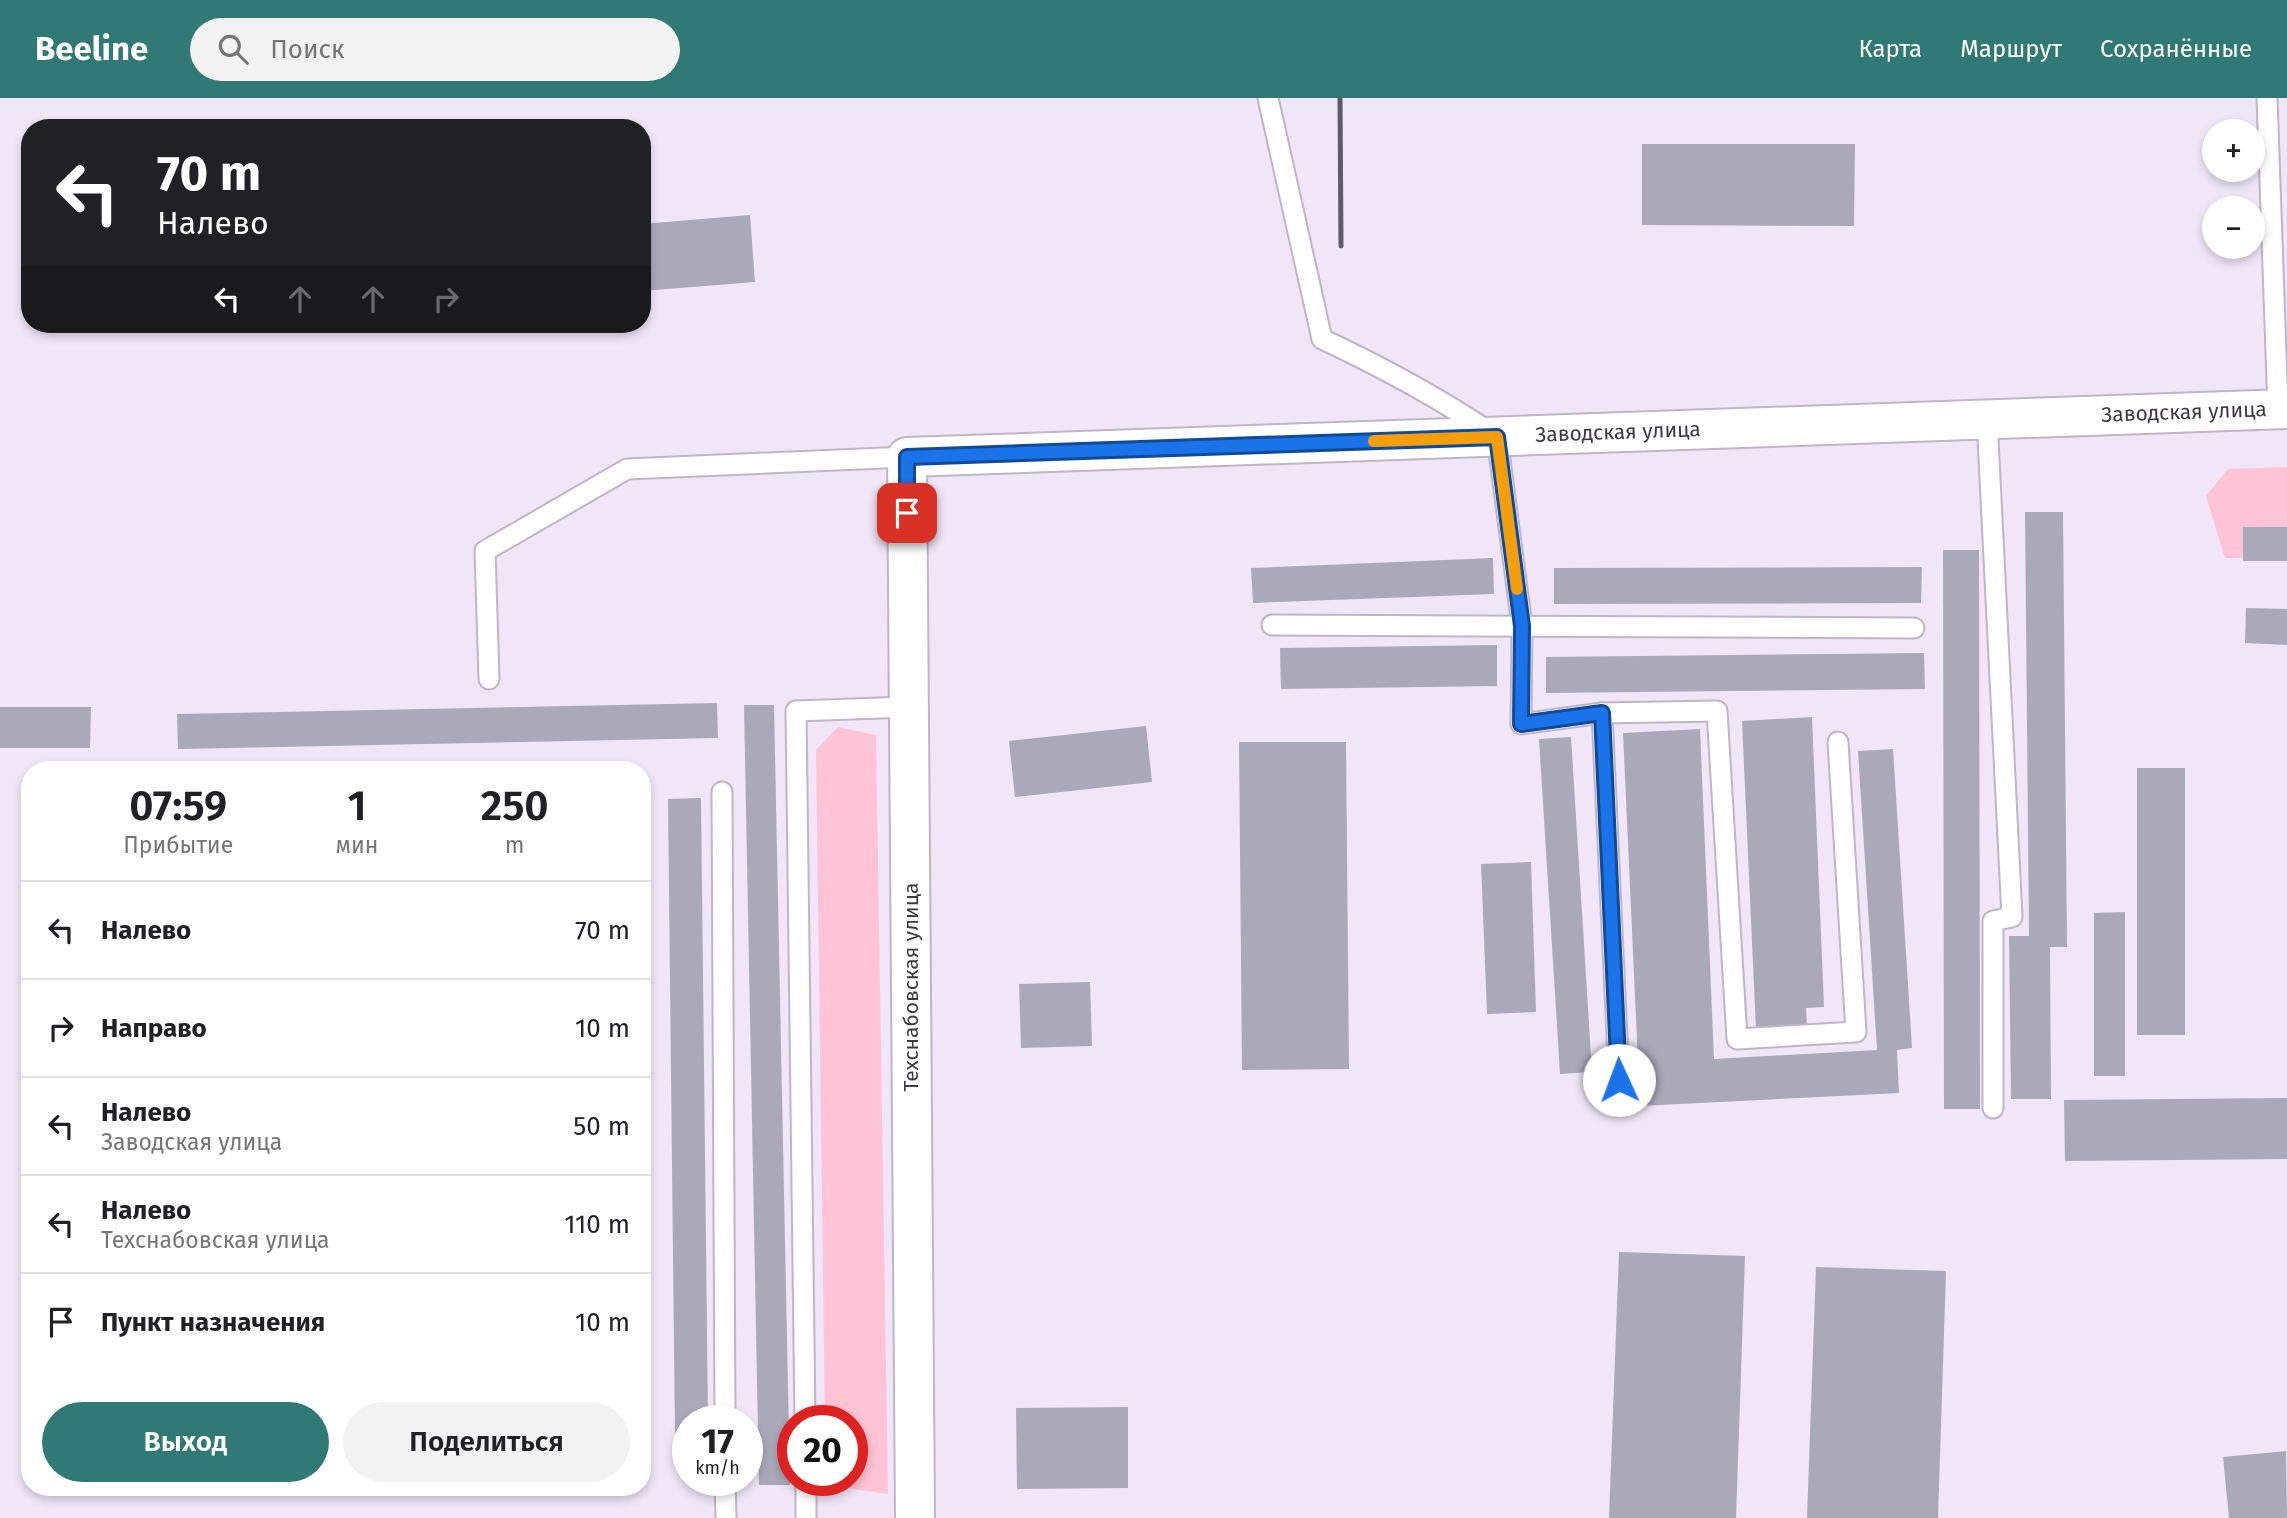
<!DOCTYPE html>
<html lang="ru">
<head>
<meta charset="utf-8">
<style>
  body { margin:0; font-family:"Fira Sans",sans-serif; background:#f2f2f2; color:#202124; height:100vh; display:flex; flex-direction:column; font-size:26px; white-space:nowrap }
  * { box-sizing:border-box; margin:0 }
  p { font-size:23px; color:#757577 }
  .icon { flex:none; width:38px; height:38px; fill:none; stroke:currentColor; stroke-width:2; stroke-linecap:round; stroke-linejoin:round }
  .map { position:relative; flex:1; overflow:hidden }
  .drawer { position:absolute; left:21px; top:663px; width:630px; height:735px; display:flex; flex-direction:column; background:#fff; border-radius:28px; box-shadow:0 4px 10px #0003 }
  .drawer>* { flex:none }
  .top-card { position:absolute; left:21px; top:21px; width:630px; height:214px; border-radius:28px; box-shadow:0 4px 10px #0003; background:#202124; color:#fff; overflow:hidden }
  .controls { position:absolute; left:2202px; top:21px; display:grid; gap:14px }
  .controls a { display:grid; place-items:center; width:63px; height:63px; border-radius:50%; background:#fff; box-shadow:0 4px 10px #0003; font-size:35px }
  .speed { position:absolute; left:672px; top:1307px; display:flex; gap:14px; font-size:35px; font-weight:700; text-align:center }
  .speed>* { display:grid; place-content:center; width:91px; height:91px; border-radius:50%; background:#fff; box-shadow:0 4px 10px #0003; line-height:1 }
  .speed small { font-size:18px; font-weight:400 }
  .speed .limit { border:10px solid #d22; background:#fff; color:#111 }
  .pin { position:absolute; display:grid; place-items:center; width:60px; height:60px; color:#fff; margin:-30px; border-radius:14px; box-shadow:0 4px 10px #0006 }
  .me { position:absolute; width:77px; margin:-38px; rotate:358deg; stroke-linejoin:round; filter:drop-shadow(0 0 5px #0008) }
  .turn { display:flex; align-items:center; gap:24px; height:147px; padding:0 21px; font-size:32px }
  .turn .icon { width:91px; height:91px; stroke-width:2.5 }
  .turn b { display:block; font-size:49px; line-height:60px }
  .lanes { display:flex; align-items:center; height:66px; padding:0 21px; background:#0003; justify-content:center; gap:35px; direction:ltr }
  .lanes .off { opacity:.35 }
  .eta { display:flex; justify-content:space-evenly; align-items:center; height:119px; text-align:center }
  .eta b { font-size:42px; font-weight:600; line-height:49px }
  .action { display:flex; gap:14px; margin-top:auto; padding:14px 21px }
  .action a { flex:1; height:80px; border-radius:42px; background:#307975; color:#fff; font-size:28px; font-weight:600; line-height:80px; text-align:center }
  .action a+a { background:#f2f2f2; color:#202124 }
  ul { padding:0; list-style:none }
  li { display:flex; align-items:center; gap:21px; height:98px; padding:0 21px; border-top:2px solid #e0e0e0 }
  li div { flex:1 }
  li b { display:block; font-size:26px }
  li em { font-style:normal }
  header { display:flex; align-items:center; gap:42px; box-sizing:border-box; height:98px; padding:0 35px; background:#307975; color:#fff }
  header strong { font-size:33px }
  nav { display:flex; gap:38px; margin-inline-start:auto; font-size:24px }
  .search { width:490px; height:63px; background:#f2f2f2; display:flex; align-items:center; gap:18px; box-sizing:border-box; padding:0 24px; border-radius:38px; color:#757577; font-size:26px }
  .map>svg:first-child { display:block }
  .green { fill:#fec3d5 }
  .building { fill:#a9a9ba }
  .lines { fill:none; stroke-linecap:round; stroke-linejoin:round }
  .lane-casing { stroke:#bfb5c6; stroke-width:23 }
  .secondary-casing { stroke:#bfb5c6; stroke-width:42 }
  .lane { stroke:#fff; stroke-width:19 }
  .secondary { stroke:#fff; stroke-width:38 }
  .rail { stroke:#5f5a63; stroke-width:5 }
  .route-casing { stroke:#114b97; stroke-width:18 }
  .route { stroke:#1a73e8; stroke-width:12 }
  .slow { stroke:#f59e0b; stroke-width:12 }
  .labels { text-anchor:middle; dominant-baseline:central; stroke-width:5; stroke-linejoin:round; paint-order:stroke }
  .street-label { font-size:21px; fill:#3d3940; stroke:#fff }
</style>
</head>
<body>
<header>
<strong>Beeline</strong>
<div class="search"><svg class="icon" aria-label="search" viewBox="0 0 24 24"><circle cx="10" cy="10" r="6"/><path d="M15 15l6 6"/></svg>Поиск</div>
<nav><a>Карта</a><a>Маршрут</a><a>Сохранённые</a></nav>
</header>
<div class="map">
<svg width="2287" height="1420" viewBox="0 0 2287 1420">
  <rect width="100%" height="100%" fill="#f0e6f7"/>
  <!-- green -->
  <g class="green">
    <path d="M2287 369V460H2225L2206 398 2228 371Z"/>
    <path d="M838 629 876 637 888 1396 826 1387V1383L852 1382V1323H825L816 652Z"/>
  </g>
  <!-- building -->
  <g class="building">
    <path d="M1642 46H1855L1854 128 1642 127Z"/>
    <path d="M750 117 755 184 642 193V126Z"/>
    <path d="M2025 414H2063L2067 849H2050L2051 1001H2011L2009 838H2029Z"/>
    <rect x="2243" y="429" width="44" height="34"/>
    <path d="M1943 452H1979L1980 1011H1944Z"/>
    <path d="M1493 460 1494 496 1253 505 1251 470Z"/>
    <path d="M1922 469 1921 505 1554 506V470Z"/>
    <path d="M2246 510 2287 511V547L2245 545Z"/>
    <path d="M1497 547V588L1281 591 1280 550Z"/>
    <path d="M1924 555 1925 591 1546 595V559Z"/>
    <path d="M717 605 718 640 178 651 177 616Z"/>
    <path d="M744 607H774L790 1387H759Z"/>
    <path d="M0 609H91L90 650H0Z"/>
    <path d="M1812 619 1824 909 1806 910 1807 929 1756 932 1742 623Z"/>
    <path d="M1146 628 1152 684 1015 699 1009 643Z"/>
    <path d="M1700 631 1714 961 1877 952 1858 653 1893 651 1912 950 1897 952 1899 995 1640 1008 1623 635Z"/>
    <path d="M1571 639 1592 974 1560 976 1539 641Z"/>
    <path d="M1239 644H1346L1349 971 1242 972Z"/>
    <rect x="2137" y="670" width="48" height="267"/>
    <path d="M701 700 708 1323H688V1340H675L668 701Z"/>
    <path d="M1531 764 1536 914 1487 916 1481 766Z"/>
    <path d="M2125 814V978H2094V815Z"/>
    <path d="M1090 884 1092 948 1021 950 1019 886Z"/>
    <path d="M2287 1000V1061L2065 1063 2064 1002Z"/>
    <path d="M1619 1154 1745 1158 1736 1420H1609Z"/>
    <path d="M1816 1169 1946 1173 1938 1420H1807Z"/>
    <path d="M1128 1309V1390L1017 1391 1016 1310Z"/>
    <path d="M2286 1353 2287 1420H2229L2223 1359Z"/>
  </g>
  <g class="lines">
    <!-- lane casing -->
    <g class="lane-casing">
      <g id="lane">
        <path d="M1268 0 1322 241C1384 270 1441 301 1497 339L1522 528 1521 626 1602 615 1619 982"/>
        <path d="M2267 0 2278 311"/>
        <path d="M1987 321 2012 819 1993 823V1010"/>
        <path d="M1272 527 1914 530"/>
        <path d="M489 581 485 453 627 371 907 359"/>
        <path d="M1602 615 1717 613 1737 941 1856 934 1838 644"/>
        <path d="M722 694 725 1323"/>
        <path d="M805 1323 796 613 909 609"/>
        <path d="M725 1382 726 1420"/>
        <path d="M806 1382V1420"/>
      </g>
    </g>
    <!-- secondary casing -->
    <g class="secondary-casing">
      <path id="secondary" d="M915 1420 907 359 2287 311"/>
    </g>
    <!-- lane -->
    <use href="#lane" class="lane"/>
    <!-- secondary -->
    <use href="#secondary" class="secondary"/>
    <!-- rail -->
    <path class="rail" d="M1340 0 1341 148"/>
  </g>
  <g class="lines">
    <!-- route casing -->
    <g class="route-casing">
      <path id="route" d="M907 415V359L1497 339 1522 528 1521 626 1602 615 1619 982"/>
    </g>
    <!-- route -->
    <use href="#route" class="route"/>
    <!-- slow -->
    <path class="slow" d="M1374 343 1497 339 1517 491"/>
  </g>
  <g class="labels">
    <!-- street labels -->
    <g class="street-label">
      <text transform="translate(2184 314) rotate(-2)">Заводская улица</text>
      <text transform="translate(1618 334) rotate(-2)">Заводская улица</text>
      <text transform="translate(911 889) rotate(-90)">Техснабовская улица</text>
    </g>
  </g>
</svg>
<div class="controls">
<a>+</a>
<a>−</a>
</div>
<div class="speed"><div>17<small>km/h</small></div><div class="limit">20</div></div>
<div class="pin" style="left:907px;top:415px;background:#d93025"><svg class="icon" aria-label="arrive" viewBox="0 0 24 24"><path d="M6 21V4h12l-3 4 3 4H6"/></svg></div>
<svg class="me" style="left:1619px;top:982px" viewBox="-20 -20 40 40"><circle r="19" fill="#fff"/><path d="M0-13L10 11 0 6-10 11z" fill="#1a73e8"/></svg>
<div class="top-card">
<div class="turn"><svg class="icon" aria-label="left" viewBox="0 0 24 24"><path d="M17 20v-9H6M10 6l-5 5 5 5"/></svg><div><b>70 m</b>Налево</div></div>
<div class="lanes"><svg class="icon" aria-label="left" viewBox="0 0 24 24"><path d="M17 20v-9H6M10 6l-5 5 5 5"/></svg><svg class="icon off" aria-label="ahead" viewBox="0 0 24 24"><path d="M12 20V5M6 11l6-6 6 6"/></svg><svg class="icon off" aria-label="ahead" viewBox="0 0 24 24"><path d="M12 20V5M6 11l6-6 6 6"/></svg><svg class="icon off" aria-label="right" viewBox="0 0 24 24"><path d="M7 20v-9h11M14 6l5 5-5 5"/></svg></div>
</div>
<section class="drawer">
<div class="eta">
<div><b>07:59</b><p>Прибытие</p></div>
<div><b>1</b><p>мин</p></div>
<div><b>250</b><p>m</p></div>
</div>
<ul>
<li><svg class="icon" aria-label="left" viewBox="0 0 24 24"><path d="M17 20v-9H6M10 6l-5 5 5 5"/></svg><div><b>Налево</b></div><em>70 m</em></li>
<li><svg class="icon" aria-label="right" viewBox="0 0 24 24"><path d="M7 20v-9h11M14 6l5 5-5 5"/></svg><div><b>Направо</b></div><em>10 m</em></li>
<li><svg class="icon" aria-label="left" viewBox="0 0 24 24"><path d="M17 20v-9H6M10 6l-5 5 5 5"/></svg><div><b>Налево</b><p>Заводская улица</p></div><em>50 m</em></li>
<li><svg class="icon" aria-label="left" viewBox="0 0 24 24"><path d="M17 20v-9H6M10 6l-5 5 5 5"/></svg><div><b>Налево</b><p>Техснабовская улица</p></div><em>110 m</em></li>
<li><svg class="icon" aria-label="arrive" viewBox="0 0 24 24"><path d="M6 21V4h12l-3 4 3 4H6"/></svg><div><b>Пункт назначения</b></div><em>10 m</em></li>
</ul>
<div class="action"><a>Выход</a><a>Поделиться</a></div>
</section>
</div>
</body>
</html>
